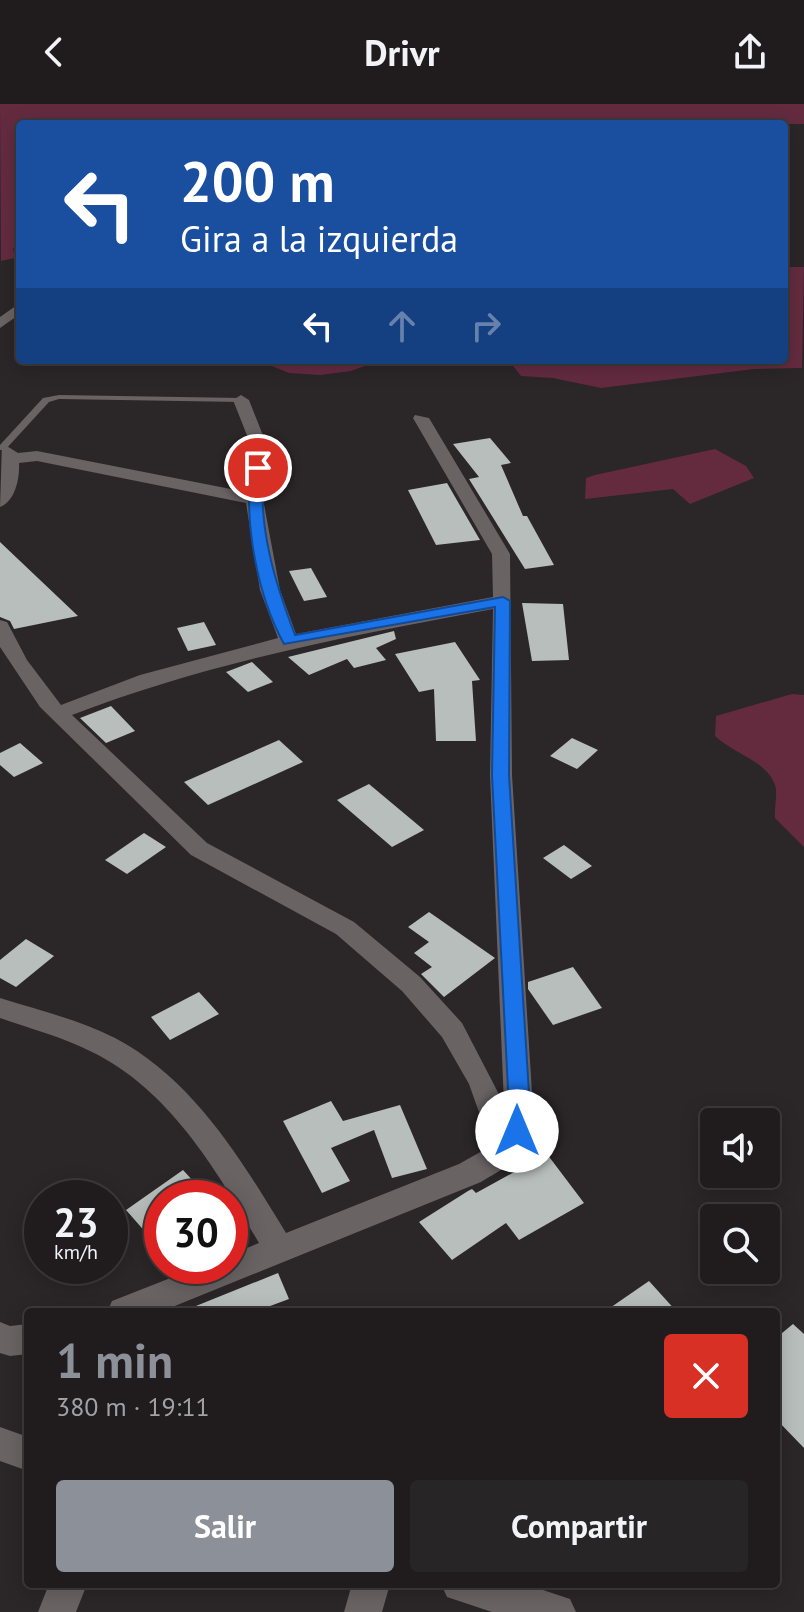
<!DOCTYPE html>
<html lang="es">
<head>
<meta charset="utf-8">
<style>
  body { margin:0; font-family:"PT Sans",sans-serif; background:#282527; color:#f1f3f6; height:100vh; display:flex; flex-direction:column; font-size:30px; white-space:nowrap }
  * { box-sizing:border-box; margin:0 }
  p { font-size:26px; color:#a2a1a4 }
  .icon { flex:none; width:44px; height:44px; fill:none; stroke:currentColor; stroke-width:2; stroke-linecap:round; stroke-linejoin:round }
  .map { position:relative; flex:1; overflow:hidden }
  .details { position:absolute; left:24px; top:1204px; width:756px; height:280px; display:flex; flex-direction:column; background:#201c1e; border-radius:8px; box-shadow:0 4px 20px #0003,0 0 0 2px #3d3a3c }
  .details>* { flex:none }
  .banner { position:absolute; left:16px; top:16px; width:772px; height:244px; border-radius:8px; box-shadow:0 4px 20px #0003,0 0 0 2px #3d3a3c; background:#1a4fa0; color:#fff; overflow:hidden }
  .tools { position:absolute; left:700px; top:1004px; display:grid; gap:16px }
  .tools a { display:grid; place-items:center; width:80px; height:80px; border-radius:8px; background:#201c1e; box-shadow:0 4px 20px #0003,0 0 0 2px #3d3a3c; font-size:40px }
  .speed { position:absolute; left:24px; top:1076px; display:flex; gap:16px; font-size:40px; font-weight:700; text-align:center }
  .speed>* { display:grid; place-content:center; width:104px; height:104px; border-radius:50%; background:#201c1e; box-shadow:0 4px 20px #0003,0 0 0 2px #3d3a3c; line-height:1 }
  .speed small { font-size:20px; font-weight:400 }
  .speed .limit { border:12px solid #d22; background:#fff; color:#111 }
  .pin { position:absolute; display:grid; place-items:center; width:68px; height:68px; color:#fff; margin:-34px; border:4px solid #fff; border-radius:50%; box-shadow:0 2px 8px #0007 }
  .me { position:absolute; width:88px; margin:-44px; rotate:0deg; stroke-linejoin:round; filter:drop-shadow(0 0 6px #0008) }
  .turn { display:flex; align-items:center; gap:28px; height:168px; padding:0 32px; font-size:36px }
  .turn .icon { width:104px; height:104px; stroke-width:2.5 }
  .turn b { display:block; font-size:56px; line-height:68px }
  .lanes { display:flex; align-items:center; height:76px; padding:0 32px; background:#0003; justify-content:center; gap:40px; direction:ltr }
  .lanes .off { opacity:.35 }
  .round { display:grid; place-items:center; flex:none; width:84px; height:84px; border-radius:8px; background:#282527 }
  .overview { display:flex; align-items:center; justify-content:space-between; height:136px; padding:0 32px }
  h1 { font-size:48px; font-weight:700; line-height:60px; color:#8c9099 }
  .button { display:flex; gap:16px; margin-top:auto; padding:16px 32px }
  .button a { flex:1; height:92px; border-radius:8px; background:#8c9099; color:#fff; font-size:32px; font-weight:700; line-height:92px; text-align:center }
  .button a+a { background:#282527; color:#f1f3f6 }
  header { display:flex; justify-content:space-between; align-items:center; height:104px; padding:0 32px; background:#201c1e; font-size:36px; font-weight:700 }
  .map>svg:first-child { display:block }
  .green { fill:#642b3f }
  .building { fill:#b7bebb }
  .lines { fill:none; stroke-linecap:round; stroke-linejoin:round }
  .lane { fill:#696364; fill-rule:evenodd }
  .street { fill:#696364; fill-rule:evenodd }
  .route { fill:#1a73e8; stroke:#114b97; stroke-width:2 }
</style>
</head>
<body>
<header><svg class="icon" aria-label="back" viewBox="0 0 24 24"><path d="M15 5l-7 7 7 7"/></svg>Drivr<svg class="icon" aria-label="share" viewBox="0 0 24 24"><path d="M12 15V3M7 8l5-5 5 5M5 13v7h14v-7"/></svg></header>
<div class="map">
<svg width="804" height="1508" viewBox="0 0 804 1508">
  <rect width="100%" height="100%" fill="#2b2628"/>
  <!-- green -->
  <g class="green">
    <path d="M0 0H804V20H20V137L13 145 15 154 1 157Z"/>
    <path d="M784 163H804L802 264 754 265 601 284 553 274 521 272 511 259 784 256Z"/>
    <path d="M217 256H381L351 267 320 271 289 269 267 260 220 259Z"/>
    <path d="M715 345 746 362 754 374 690 400 673 385 585 395 586 374 595 371Z"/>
    <path d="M792 590 804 591V743L775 714C774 704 778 689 775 681 767 657 734 650 715 632L716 612Z"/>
  </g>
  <!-- building -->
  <g class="building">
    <path d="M490 334 511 359 501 361 523 412H527L554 461 525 465 469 375 479 373 453 340Z"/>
    <path d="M447 379 480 436 436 441 408 386Z"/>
    <path d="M0 438 78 512 14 525 10 517 0 513Z"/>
    <path d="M311 464 327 493 304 497 289 467Z"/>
    <path d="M522 499 563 500 569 556 532 557Z"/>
    <path d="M204 518 216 541 188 547 177 524Z"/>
    <path d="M394 527 396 535 376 544 386 556 354 564 347 555 309 571 288 553Z"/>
    <path d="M455 538 480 576 472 577 476 637H436L434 585 419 588 395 550Z"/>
    <path d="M252 558 273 578 248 588 226 568Z"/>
    <path d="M111 602 135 627 106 639 80 614Z"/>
    <path d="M572 634 598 646 577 665 550 652Z"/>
    <path d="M279 636 303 658 208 701 184 678Z"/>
    <path d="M20 639 43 659 14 673 0 661V649Z"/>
    <path d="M369 680 424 726 392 743 337 696Z"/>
    <path d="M144 729 166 743 127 770 105 756Z"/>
    <path d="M564 741 592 762 571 775 543 754Z"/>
    <path d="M429 808 495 854 444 893 421 870 432 863 414 849 429 838 408 823Z"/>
    <path d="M26 835 54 852 16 883 0 874V856Z"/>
    <path d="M573 863 602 904 553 921 528 885V878Z"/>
    <path d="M199 888 219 910 170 936 151 913Z"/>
    <path d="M331 997 343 1017 400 1001 427 1065 392 1074 374 1026 331 1044 350 1077 322 1089 283 1017Z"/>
    <path d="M547 1050 584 1099 519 1136 506 1119 452 1156 419 1118 468 1087 472 1085 476 1089Z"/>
    <path d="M183 1066 209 1094H162V1147L126 1106Z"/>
    <path d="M278 1169 289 1195 254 1208H181Z"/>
    <path d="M649 1177 677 1208H604Z"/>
    <path d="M793 1220 804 1230V1344L776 1315V1234Z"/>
  </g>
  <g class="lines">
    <!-- lane -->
    <path class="lane" d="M59 291 241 294 245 296 241 298 59 295 49 298 5 346H0V341L43 294Z"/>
    <!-- street -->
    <g class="street">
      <path d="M20 199V210L0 224V213Z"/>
      <path d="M241 291 249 296 268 344 263 395 280 486 296 530 493 493 492 450 413 314 415 311 429 314 510 450 512 671 533 1005C530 1049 517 1057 481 1078L160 1208H107L112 1197 201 1162H230V1151L259 1139C217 1067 170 986 92 948 63 933 31 925 0 914V894C38 906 80 916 115 934 193 975 241 1055 286 1129L459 1060 491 1042 469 980 442 933 402 887 336 830 191 751 40 603 0 543V516L7 518 27 556 61 601 140 571 278 534 260 486 246 399 37 357 19 359C20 374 15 398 0 403L2 339 18 349 37 347 246 388 252 344 233 296ZM493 505 490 671 504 1000 462 919 420 873 354 818 207 739 72 611C210 558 348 532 493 505Z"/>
      <path d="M0 1218 10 1222 28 1220V1250L10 1252 0 1249Z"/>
      <path d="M0 1323 28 1333V1367L0 1357Z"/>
      <path d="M49 1480H87L76 1508H38Z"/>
      <path d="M352 1480H390L382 1508H344Z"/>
      <path d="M441 1480H525L570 1495 576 1508H492L447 1493Z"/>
    </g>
  </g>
  <!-- route -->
  <path class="route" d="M258 360 264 364C257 421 275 479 295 531L503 493 510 497 509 671 530 1005 525 1033H510L506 1027 509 1005 492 671 495 503 284 540C257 491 244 419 251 364Z"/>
</svg>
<div class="tools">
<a><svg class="icon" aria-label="sound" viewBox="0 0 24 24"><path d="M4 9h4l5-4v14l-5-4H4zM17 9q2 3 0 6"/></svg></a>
<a><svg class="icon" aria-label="search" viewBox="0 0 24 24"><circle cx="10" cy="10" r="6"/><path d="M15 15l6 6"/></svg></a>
</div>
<div class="speed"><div>23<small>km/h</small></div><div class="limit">30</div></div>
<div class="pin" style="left:258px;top:364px;background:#d93025"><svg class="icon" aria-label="arrive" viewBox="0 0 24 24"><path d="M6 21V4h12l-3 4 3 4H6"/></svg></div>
<svg class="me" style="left:517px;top:1027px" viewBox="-20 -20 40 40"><circle r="19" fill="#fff"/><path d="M0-13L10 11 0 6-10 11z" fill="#1a73e8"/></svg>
<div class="banner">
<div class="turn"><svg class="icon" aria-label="left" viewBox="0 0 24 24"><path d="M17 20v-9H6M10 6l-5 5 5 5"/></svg><div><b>200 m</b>Gira a la izquierda</div></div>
<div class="lanes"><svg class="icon" aria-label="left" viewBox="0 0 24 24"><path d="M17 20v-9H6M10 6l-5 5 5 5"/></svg><svg class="icon off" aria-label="ahead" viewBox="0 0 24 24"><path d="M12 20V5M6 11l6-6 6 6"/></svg><svg class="icon off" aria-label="right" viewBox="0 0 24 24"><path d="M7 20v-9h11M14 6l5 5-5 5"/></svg></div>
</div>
<section class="details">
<div class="overview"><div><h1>1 min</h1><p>380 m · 19:11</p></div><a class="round" style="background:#d93025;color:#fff"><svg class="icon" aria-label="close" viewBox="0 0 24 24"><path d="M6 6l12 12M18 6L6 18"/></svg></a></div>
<div class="button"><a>Salir</a><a>Compartir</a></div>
</section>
</div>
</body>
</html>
